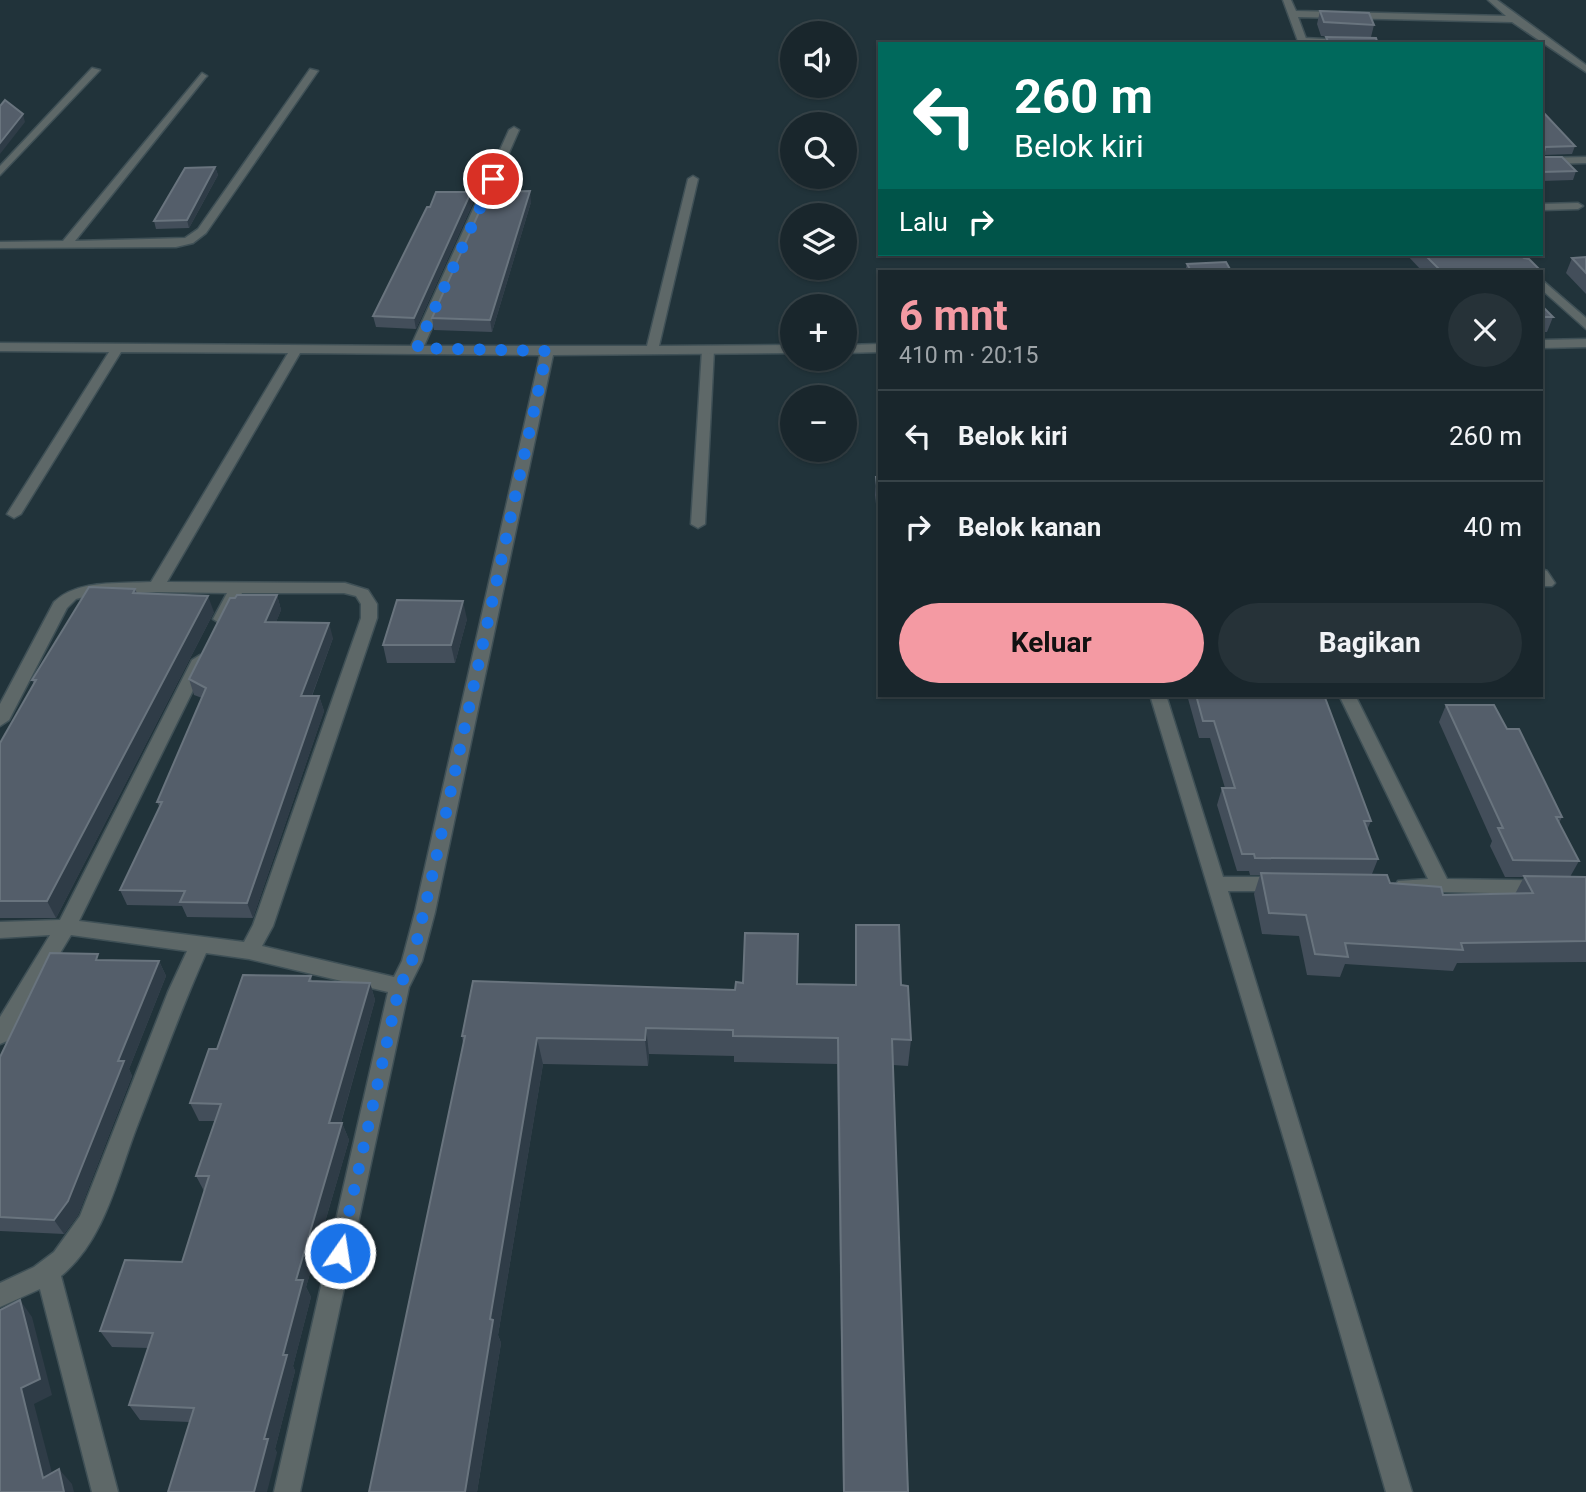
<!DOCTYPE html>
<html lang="id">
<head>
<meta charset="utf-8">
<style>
  body { margin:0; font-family:Roboto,sans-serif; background:#263238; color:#f1f3f6; height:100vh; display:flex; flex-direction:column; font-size:26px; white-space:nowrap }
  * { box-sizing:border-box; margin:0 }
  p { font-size:23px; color:#9fa5a9 }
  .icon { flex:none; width:38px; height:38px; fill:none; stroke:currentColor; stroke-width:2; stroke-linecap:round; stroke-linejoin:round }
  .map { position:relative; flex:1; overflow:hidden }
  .sheet { position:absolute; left:878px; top:270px; width:665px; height:427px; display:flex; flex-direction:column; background:#19262c; border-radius:0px; box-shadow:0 2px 5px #0004,0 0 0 2px #374348 }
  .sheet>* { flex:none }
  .hud { position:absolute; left:878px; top:42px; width:665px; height:214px; border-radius:0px; box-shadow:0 2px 5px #0004,0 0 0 2px #374348; background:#00695c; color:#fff; overflow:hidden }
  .buttons { position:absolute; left:780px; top:21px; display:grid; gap:14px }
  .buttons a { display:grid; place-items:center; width:77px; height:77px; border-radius:50%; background:#19262c; box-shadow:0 2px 5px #0004,0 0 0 2px #374348; font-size:35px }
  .pin { position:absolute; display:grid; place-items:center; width:60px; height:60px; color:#fff; margin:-30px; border:4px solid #fff; border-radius:50%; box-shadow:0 2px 7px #0007 }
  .me { position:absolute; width:77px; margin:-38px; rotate:13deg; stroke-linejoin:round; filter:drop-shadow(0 0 5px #0008) }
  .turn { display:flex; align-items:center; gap:24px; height:147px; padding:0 21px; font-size:32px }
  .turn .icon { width:91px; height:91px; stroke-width:2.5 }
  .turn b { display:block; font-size:49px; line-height:60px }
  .then { display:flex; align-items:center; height:66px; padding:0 21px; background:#0003; gap:14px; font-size:26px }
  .round { display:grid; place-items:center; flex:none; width:74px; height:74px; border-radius:37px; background:#263238 }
  .head { display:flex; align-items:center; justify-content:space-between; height:119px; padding:0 21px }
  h1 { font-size:42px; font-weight:700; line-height:52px; color:#f49aa3 }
  .button { display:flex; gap:14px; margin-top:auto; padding:14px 21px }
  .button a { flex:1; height:80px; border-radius:42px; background:#f49aa3; color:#111; font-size:28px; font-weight:700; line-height:80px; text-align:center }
  .button a+a { background:#263238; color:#f1f3f6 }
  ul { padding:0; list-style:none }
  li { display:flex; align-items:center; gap:21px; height:91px; padding:0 21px; border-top:2px solid #374348 }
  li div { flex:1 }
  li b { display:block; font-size:26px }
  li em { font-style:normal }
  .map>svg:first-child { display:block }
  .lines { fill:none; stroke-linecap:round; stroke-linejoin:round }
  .lane-casing { stroke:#3f5056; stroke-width:3 }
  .street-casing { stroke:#3f5056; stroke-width:3 }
  .lane { fill:#5e6868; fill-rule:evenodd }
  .street { fill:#5e6868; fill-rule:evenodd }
  .wall { fill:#434e5a }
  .shaded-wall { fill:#2f3c47 }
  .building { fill:#545e6a; stroke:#69747e; stroke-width:2 }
  .route { stroke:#1a73e8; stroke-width:12; stroke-dasharray:0 21.6 }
</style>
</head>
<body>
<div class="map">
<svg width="1586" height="1492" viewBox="0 0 1586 1492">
  <rect width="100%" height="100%" fill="#21333a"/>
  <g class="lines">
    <!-- lane casing -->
    <g class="lane-casing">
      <g id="lane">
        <path d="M1304 38 1344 40 1348 42H1301Z"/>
        <path d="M708 347 714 350 705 524 698 528 691 524 702 350Z"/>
      </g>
    </g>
    <!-- street casing -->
    <g class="street-casing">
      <g id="street">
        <path d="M1283 0H1291L1296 11 1506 16 1488 0H1497L1586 65V72L1512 22 1298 17 1308 44H1299Z"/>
        <path d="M92 68 100 70 0 175V166Z"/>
        <path d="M310 69 318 71 206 233 193 243 176 247 0 248V242L63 241 202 73 207 76 205 78 75 241 185 238 198 229Z"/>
        <path d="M514 127 519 130 424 346H647L688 179 693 176 698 179 659 346 793 345V353L553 355 435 912 422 961 409 987 300 1492H274L388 992 249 959 206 953C180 1011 159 1070 136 1129 117 1179 104 1241 61 1276L118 1492H92L40 1289 0 1307V1283L34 1267 54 1252 80 1216 168 992 187 951 71 935 7 1041 0 1044V1017L50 935 0 938V922L60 920 192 660 200 655 208 660 79 921 244 942 253 925 361 618V604L356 596 344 593H242L227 623 221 624 213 619 227 593 156 592 87 596 76 599 67 608 9 720 0 726V704L54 602C78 579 119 584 151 582L288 353 121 352 21 514 14 518 7 514 109 352 0 351V343L411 346 509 130ZM300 353 540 355 415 912 402 961 394 977 262 946 273 926 377 618V604L368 590 345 583 167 582Z"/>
        <path d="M1586 157V163L1542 164V158Z"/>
        <path d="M1542 204 1578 203 1583 206 1578 209 1542 210Z"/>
        <path d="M1542 280 1586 318V329L1542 290Z"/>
        <path d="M1586 339V347L1542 348V340Z"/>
        <path d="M880 344V352L845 353V345Z"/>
        <path d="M1542 569 1547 571 1555 583 1552 586H1542Z"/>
        <path d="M1150 695H1166L1223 877H1279L1286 879 1289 884 1286 889 1279 891H1228L1412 1492H1386L1292 1166Z"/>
        <path d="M1339 695H1355L1447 879 1586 881V895L1398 891 1395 886 1398 881 1428 879Z"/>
      </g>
    </g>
    <!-- lane -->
    <use href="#lane" class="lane"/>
    <!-- street -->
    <use href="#street" class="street"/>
  </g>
  <!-- wall -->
  <g class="wall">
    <path d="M1320 11 1374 25 1371 37 1378 44H1325L1326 37H1342L1321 36 1317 24Z"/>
    <path d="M1542 111 1575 146 1572 154 1544 155 1543 157 1576 171 1573 180 1542 181Z"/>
    <path d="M215 167 218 175 189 228 156 229 154 221Z"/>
    <path d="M471 192 473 203 416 329 376 327 373 316 430 207Z"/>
    <path d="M531 202 492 332 434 330 432 318Z"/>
    <path d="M1406 254H1519L1541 271H1422Z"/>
    <path d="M1586 257V294L1566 273 1572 258Z"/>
    <path d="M1187 264 1231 271H1185Z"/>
    <path d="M1542 306 1553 317 1547 332H1542Z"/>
    <path d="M876 477H880V522H878L875 495Z"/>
    <path d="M135 589 137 593 214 612 56 918H0V743L34 685 32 680Z"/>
    <path d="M277 595 281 610 276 622 333 638 312 696H319L324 711 253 918 187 917 182 906 127 905 120 890 160 808 157 802 202 698 194 695 189 679 235 598Z"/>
    <path d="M467 619 455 663H387L383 645Z"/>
    <path d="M1187 695H1324L1371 821 1367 830 1378 859 1372 874 1390 883 1443 895 1515 894 1524 877H1505L1490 846 1492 841 1439 722 1446 705 1507 729 1562 817 1559 823 1579 861 1570 877H1586V962L1457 963 1453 971 1345 964 1340 977 1307 975 1299 936 1262 934 1254 894 1260 875H1250L1249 871H1237L1217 805 1222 788H1225L1210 738H1199Z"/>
    <path d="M856 925 901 985 911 1040 908 1066 893 1065 908 1492H843L837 1064 734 1062V1056L649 1054 648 1066 543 1064 498 1335 501 1343 477 1492 463 1043 462 1036 735 990 798 984 855 985Z"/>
    <path d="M101 960 159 961 166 976 129 1069 132 1076 78 1215 64 1234 0 1231V1057Z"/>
    <path d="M311 976 312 981 370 983 375 1000 341 1123H342L349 1140 306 1287 311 1297 293 1366 295 1371 275 1449 277 1453 189 1422 140 1420 129 1405 148 1348 112 1347 100 1331 182 1262 204 1191 196 1176 215 1121H199L190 1103 217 1049Z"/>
  </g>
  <!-- shaded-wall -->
  <g class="shaded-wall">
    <path d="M23 114 25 122 0 154V143Z"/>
    <path d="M215 167 218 175 189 228 187 220Z"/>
    <path d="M530 191 531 202 492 332 490 320Z"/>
    <path d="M471 192 473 203 416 329 414 318Z"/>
    <path d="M277 595 281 610 270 637 265 622Z"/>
    <path d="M208 596 214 612 56 918 47 901Z"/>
    <path d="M463 601 467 619 455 663 451 645Z"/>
    <path d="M329 623 333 638 306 711 301 696Z"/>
    <path d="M319 696 324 711 253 918 247 903Z"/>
    <path d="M159 961 166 976 129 1069 132 1076 78 1215 64 1234 54 1220Z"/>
    <path d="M370 983 375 1000 336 1140 329 1123Z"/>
    <path d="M646 1028 649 1054 648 1066 645 1040Z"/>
    <path d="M537 1038 543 1064 498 1335 501 1343 477 1492H465L490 1319Z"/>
    <path d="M342 1123 349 1140 306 1287 311 1297 293 1366 295 1371 275 1449 277 1453 267 1492H254L264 1439 283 1355 296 1280Z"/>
    <path d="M20 1300 32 1317 52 1395 34 1404 57 1492 43 1478 21 1388Z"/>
    <path d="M59 1469 72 1484 74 1492H64Z"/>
  </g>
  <!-- building -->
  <g class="building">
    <path d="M1320 11 1369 13 1374 25 1324 22Z"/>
    <path d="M1326 37 1376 38 1378 44H1329Z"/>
    <path d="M5 100 23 114 0 143V106Z"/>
    <path d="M1542 111 1575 146 1545 147 1543 157H1562L1576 171 1542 172Z"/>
    <path d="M215 167 187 220 154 221 185 168Z"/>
    <path d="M530 191 490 320 432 318 488 192Z"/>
    <path d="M436 192H471L414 318 373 316 427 207H430Z"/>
    <path d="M1424 254H1519L1524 258 1529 259 1541 271H1441Z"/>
    <path d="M1586 257V273L1572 258Z"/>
    <path d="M1226 262 1231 271H1191L1187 264Z"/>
    <path d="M1542 306 1553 317H1542Z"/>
    <path d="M876 477H880V504H879Z"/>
    <path d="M89 587 135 589 133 593 208 596 47 901H0V743L36 680H32Z"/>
    <path d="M237 595H277L265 622 329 623 301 696H319L247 903 180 902 185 891 120 890 162 802H157L206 688 189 679 230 598H235Z"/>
    <path d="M397 600 463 601 451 645H383Z"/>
    <path d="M1196 695H1324L1371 821H1364L1378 859 1255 858 1254 854H1242L1222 788H1235L1214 721H1203Z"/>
    <path d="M1446 705H1494L1507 729H1519L1562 817H1556L1579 861 1513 860 1498 828H1503Z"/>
    <path d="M1261 873 1387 875 1390 883 1441 887 1443 895 1533 893 1524 876 1586 877V941L1461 943 1463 950 1345 943 1348 957 1315 954 1306 915 1269 913Z"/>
    <path d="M856 925H899L901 985 908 986 911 1040 892 1039 908 1492H844L838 1038 733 1036V1030L646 1028 645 1040 537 1038 490 1319 493 1320 465 1492H369L465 1036H462L473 981 735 990 736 982 743 983 745 933 798 934 797 984 856 985Z"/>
    <path d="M50 953 98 954 96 960 159 961 118 1061H124L68 1201 54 1220 0 1217V1057Z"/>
    <path d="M243 975 311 976 309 981 370 983 329 1123H342L296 1280H303L283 1355H287L264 1439H268L254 1492H168L194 1408 129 1405 153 1333 100 1331 125 1260 182 1262 209 1176H196L221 1104 190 1103 209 1049H217Z"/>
    <path d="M20 1300 40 1379 21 1388 43 1478 59 1469 64 1492H0V1310Z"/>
  </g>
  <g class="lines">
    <!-- route -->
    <path class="route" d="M340 1253 399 988 412 961 430 886 547 351 417 348 493 179"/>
  </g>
</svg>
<div class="buttons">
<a><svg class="icon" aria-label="sound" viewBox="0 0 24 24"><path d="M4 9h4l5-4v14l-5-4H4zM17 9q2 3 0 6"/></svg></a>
<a><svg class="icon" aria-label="search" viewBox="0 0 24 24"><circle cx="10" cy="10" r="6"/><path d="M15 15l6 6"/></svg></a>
<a><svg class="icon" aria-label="layers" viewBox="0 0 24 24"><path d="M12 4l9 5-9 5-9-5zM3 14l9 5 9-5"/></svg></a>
<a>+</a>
<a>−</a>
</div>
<div class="pin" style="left:493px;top:179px;background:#d93025"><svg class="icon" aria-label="arrive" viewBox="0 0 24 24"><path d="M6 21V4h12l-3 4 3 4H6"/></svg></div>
<svg class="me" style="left:340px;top:1253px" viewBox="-20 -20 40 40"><circle r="17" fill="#1a73e8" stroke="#fff" stroke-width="3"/><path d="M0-11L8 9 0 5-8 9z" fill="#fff"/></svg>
<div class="hud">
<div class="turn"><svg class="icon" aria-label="left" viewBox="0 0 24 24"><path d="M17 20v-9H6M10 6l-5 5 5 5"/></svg><div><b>260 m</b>Belok kiri</div></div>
<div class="then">Lalu<svg class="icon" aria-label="right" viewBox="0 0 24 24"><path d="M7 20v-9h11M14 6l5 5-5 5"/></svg></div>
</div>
<section class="sheet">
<div class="head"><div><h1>6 mnt</h1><p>410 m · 20:15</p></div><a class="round"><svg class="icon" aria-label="close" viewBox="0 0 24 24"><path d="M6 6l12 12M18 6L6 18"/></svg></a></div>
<ul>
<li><svg class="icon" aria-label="left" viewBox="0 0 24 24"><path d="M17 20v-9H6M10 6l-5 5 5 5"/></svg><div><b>Belok kiri</b></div><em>260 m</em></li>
<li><svg class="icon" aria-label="right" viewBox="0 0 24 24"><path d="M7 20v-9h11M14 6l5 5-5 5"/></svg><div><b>Belok kanan</b></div><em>40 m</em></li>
</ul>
<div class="button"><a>Keluar</a><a>Bagikan</a></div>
</section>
</div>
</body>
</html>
